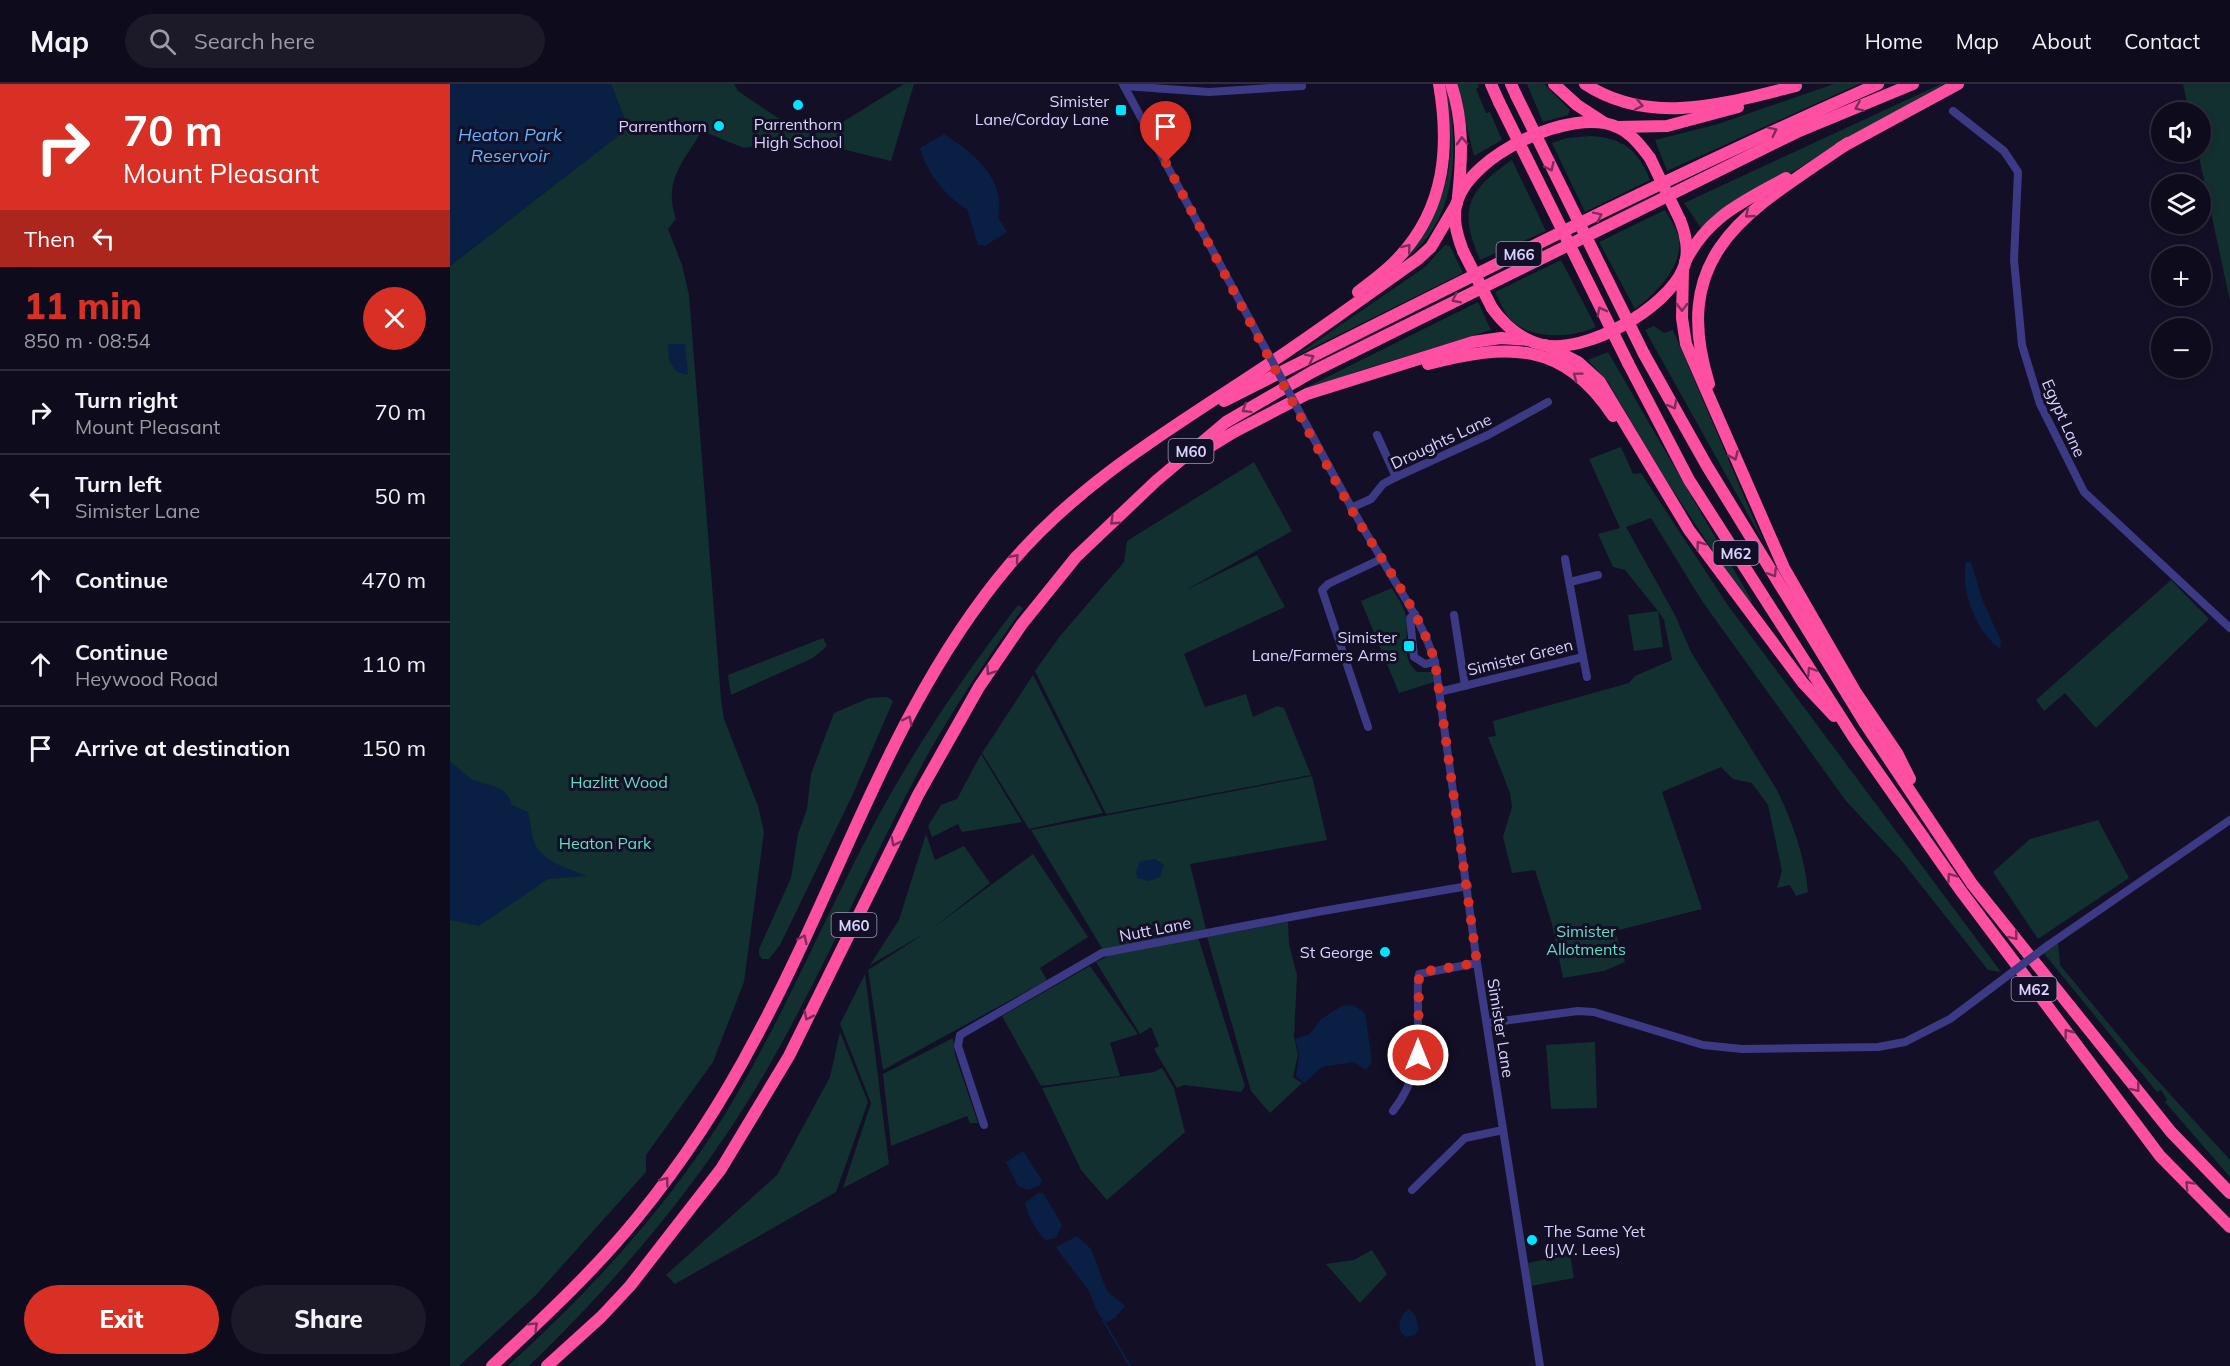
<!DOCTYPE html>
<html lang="en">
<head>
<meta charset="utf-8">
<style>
  body { margin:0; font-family:Mulish,sans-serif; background:#1c1929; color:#f1f3f6; height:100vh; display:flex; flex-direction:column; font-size:22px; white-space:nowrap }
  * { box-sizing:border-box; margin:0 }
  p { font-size:20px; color:#9b9ba3 }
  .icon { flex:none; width:33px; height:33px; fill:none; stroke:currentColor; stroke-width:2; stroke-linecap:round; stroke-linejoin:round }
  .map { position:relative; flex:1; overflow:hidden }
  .side { display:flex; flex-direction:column; background:#0e0b1c; width:450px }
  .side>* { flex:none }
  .guide { background:#d93025; color:#fff; overflow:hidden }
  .controls { position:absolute; left:1701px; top:18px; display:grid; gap:12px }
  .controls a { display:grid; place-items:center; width:60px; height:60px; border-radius:50%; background:#0e0b1c; box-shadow:0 3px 9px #0003,0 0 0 2px #2e2b3b; font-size:30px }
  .pin { position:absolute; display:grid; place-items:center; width:51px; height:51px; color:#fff; margin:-62px -26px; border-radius:50% 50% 50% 0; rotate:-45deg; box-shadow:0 0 6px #0007 }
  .pin .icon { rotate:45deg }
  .me { position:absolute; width:66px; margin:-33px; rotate:0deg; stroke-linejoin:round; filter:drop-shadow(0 0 4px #0008) }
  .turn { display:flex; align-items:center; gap:21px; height:126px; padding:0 24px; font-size:27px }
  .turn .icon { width:78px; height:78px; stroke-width:2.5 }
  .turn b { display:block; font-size:42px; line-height:51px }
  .then { display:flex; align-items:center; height:57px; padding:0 24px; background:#0003; gap:12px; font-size:22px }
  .round { display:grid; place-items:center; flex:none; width:63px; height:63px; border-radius:32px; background:#1c1929 }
  .head { display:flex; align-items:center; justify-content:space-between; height:102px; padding:0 24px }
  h1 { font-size:36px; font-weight:800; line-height:45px; color:#d93025 }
  .button { display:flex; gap:12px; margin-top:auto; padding:12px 24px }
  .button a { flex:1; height:69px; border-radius:36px; background:#d93025; color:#fff; font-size:24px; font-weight:800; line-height:69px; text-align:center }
  .button a+a { background:#1c1929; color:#f1f3f6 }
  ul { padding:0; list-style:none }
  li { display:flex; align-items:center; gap:18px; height:84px; padding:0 24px; border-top:2px solid #2e2b3b }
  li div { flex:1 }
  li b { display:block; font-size:22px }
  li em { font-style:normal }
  header { display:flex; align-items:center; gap:36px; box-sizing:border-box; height:84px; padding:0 30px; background:#0e0b1c; border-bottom:2px solid #2e2b3b }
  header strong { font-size:28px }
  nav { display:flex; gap:33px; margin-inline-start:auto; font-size:21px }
  .search { width:420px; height:54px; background:#1c1929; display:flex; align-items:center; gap:15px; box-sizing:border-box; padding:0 21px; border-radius:33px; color:#9b9ba3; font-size:22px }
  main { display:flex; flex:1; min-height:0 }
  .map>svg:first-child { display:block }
  .green { fill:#12302f }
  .water { fill:#0a1f44 }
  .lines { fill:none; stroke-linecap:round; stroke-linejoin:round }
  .stream { stroke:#0a1f44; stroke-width:2 }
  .minor { stroke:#3d3a85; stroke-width:8 }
  .highway { stroke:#ff4fa3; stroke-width:12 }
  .minor-bridge { stroke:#3d3a85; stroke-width:8 }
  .highway-bridge { stroke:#ff4fa3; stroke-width:12 }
  .oneway { stroke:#7d2c5e }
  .route { stroke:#d93025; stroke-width:10; stroke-dasharray:0 18 }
  .poi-dot { fill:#00e5ff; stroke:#130f26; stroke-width:2 }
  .labels { text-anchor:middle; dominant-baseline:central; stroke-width:6; stroke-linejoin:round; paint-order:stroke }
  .shield { fill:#130f26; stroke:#9e99be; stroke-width:1.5 }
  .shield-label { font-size:15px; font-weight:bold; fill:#d9d4ff }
  .poi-label { font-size:16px; fill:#d9d4ff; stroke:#130f26; text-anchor:end }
  .street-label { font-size:16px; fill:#d9d4ff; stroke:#130f26 }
  .park-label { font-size:16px; fill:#5fe0c0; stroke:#130f26 }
  .water-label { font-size:18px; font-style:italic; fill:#62b6ff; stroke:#130f26 }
</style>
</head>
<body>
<header>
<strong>Map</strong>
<div class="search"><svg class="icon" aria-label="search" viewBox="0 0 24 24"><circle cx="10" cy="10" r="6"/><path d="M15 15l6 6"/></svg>Search here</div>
<nav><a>Home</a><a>Map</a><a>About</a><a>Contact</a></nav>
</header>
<main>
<section class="side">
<div class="guide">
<div class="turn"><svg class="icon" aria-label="right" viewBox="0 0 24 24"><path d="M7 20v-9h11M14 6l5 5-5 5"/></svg><div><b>70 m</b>Mount Pleasant</div></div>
<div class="then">Then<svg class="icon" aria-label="left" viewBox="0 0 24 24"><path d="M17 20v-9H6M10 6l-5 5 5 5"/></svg></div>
</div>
<div class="head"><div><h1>11 min</h1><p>850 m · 08:54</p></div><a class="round" style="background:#d93025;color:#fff"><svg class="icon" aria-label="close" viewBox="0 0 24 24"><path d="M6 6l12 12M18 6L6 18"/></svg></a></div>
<ul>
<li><svg class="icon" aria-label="right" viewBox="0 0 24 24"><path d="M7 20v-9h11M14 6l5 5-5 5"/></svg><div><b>Turn right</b><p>Mount Pleasant</p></div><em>70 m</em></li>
<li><svg class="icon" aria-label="left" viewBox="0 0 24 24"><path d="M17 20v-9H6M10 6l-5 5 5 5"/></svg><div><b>Turn left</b><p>Simister Lane</p></div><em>50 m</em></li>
<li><svg class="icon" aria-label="ahead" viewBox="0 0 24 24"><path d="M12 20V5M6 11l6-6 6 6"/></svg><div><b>Continue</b></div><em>470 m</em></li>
<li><svg class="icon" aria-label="ahead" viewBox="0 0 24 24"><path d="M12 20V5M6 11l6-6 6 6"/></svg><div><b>Continue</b><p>Heywood Road</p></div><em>110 m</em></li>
<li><svg class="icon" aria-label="arrive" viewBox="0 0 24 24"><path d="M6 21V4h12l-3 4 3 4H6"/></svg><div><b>Arrive at destination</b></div><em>150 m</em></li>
</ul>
<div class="button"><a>Exit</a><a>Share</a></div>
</section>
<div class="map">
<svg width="1780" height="1282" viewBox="0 0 1780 1282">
  <rect width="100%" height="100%" fill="#130f26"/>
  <!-- green -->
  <g class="green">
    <path d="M161 0H284L288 7 328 34 355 42 391 39 454 0H464L441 77 351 55 294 64 252 47C233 78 213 97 226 135L218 145 232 181 239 211 271 615 274 635 308 722 314 748 294 898 263 978 196 1071V1088L85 1212 9 1282H0V182L178 44Z"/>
    <path d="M1006 0H1028L1029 3 1026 5 1036 29 1040 28 1052 56 1024 72Z"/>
    <path d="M1077 0H1094L1120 26 1118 31 1093 38Z"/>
    <path d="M1384 0H1409L1217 87 1205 56 1268 40Z"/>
    <path d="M1491 0H1494L1258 137 1251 144 1234 119Z"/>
    <path d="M1733 0H1780V217L1748 68H1750V28H1739Z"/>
    <path d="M997 4C1009 63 1008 133 958 173 999 111 1009 79 994 5Z"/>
    <path d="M1141 52C1173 54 1188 66 1200 96L1135 128 1102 59 1117 54Z"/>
    <path d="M1062 76 1096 147 1030 176C1008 125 1017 107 1062 76Z"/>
    <path d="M1215 126C1219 133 1225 142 1228 151 1236 181 1205 210 1185 225L1149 158Z"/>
    <path d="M995 161 1000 162 1013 189 844 273 975 183Z"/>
    <path d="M1111 176 1146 243C1123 254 1081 256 1061 236 1054 229 1050 217 1045 208Z"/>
    <path d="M1028 218 1041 246 905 288 849 310 847 308Z"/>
    <path d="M1204 242 1214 249 1223 246 1314 459 1195 246Z"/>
    <path d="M1158 268 1302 517 1298 520 1212 390 1158 298 1138 276Z"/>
    <path d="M1171 363 1183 390 1191 389 1277 520 1551 888 1538 886 1451 776 1396 717 1252 517 1201 434 1176 443 1225 531 1241 568 1327 706C1342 737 1355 773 1358 808L1346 812 1340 801 1327 804 1332 787 1318 721 1302 699 1283 695 1271 683 1212 708 1252 825 1165 847 1175 878 1154 887 1113 894 1102 840 1085 786 1062 789 1053 753 1062 723 1060 709 1038 653 1046 652 1043 637 1179 599 1185 592 1222 576 1214 536 1208 527 1213 563 1184 567 1178 531 1208 527 1175 486 1163 483 1148 450 1170 444 1139 375Z"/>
    <path d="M804 378 842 447 734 507 807 471 835 523 734 570 755 623 796 610 803 633 827 622 834 624 861 691 656 730 585 587 610 552 674 478 677 457Z"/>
    <path d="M1721 496 1759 535 1646 644 1615 609 1594 627 1586 616Z"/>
    <path d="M942 504C947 514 955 522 956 534 959 554 950 573 967 588H982L984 598 949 609 911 517Z"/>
    <path d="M568 521 573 524C537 575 502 626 472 681 416 786 370 896 309 999 247 1103 166 1198 79 1282H58C143 1204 220 1121 280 1022 334 931 374 835 423 742 465 663 514 591 568 521Z"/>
    <path d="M373 554 377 562 363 574 281 611 278 591Z"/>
    <path d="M583 591 653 729 579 745 532 669Z"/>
    <path d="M437 613 443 617 403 710 330 861 319 875H312L309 871V865L341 794 348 750 357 725 361 690 384 629 419 614Z"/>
    <path d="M531 670 572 738 512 748 508 740 482 753 478 742 491 721 507 715Z"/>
    <path d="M862 692 877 756 740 780 756 845 653 866 581 746Z"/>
    <path d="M1648 736 1679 794 1588 855 1543 788 1580 755Z"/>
    <path d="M476 750 485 776 514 762 540 799 483 844 583 770 638 853 590 884 597 896 433 986 418 886 474 850 420 881 449 836Z"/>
    <path d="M838 838 839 860 847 891 844 953 848 971 843 993 852 999 820 1029 801 1007 757 853Z"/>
    <path d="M748 853 795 1002 791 1008 734 1001 727 1004 704 965 709 962 701 943 690 950 646 878 662 870Z"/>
    <path d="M1608 858 1610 881 1688 975 1780 1076V1093L1715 1018 1717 1016 1711 1006 1707 1008 1592 867Z"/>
    <path d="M640 882 688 950 660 959 670 992 591 1002 552 932Z"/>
    <path d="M415 890 439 1080 393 1104 421 1019 390 940Z"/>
    <path d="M390 948 418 1018 386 1108 225 1200 216 1191 327 1091 380 993Z"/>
    <path d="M503 954 505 971 528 1039H520L517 1032 441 1062 433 990Z"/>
    <path d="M1145 958 1147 1024 1101 1025 1096 961Z"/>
    <path d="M712 984 724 1004 735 1048 657 1116 631 1086 592 1004 704 988Z"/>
    <path d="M922 1166 937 1190 910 1219 876 1180 904 1176Z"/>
    <path d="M1120 1170 1124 1194 1081 1202 1078 1179Z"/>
  </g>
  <!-- water -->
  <g class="water">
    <path d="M0 0H161L178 44 0 182Z"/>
    <path d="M494 50C523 69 556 94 548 133L557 148 535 162 528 161 517 125C495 112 477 89 470 64Z"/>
    <path d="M218 260H235L238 291 227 288 219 277Z"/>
    <path d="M1516 478H1521L1532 515 1551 557 1550 565C1526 547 1510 507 1516 478Z"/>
    <path d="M0 677C7 683 16 692 24 696 42 703 55 700 62 721L78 728C80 736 82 754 85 760 93 778 120 785 137 792L98 795 29 842 0 836Z"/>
    <path d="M705 775 714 781 710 793 699 797 687 794 686 788 690 777Z"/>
    <path d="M903 921 915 929 922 978 916 986 904 978 872 983 854 999 846 992 849 971 845 955 860 950 871 935 892 922Z"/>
    <path d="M573 1067 592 1096 590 1101 579 1106 568 1102 556 1078Z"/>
    <path d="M588 1109H593L612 1141 606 1154 595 1156C586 1147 578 1132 575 1119Z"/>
    <path d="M627 1152 641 1165 657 1207 675 1222 665 1234 657 1238C644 1230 644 1213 635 1201 625 1188 615 1177 606 1163Z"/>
    <path d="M959 1225 965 1231 969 1244 965 1251 956 1253C945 1246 949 1232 959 1225Z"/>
  </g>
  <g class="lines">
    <!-- stream -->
    <path class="stream" d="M653 1236 680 1282"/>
    <!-- minor -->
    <g class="minor">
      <path d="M673 0 800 236"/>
      <path d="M674 2 759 8 852 2"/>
      <path d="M1503 27 1554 67 1568 88 1564 176 1572 261 1590 320 1634 408 1780 544"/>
      <path d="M927 351 946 393"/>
      <path d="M863 353C884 392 904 430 927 467 948 504 973 538 985 578L1027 879 1090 1282"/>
      <path d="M901 424 921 415 933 400 946 393 1038 351 1098 318"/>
      <path d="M1120 498 1148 491"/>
      <path d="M965 530 960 534 964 573 975 580 985 578"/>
      <path d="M1004 531 1015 602"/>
      <path d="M1133 573 1137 593"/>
      <path d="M989 608 1133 573 1115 475"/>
      <path d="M918 643 872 506 878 500 931 475"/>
      <path d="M1597 862 1780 736"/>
      <path d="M1037 939 1128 927 1144 928 1253 961 1292 965 1428 963 1455 958 1500 935 1540 905"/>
      <path d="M943 1027C970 992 968 965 968 923 968 913 967 901 969 890L1027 879"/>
      <path d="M534 1041 508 962 510 951 652 869 867 828 1018 802"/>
      <path d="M962 1106 1015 1054 1053 1046"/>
    </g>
    <!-- highway -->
    <g class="highway">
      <path d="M1001 0C1014 38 1012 74 1008 113"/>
      <path d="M1041 0 1049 18"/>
      <path d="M1061 0 1066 11"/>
      <path d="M1104 0 1127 21 1153 38"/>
      <path d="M1135 0C1201 43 1276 19 1346 2"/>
      <path d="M1167 43 1217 42 1288 23"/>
      <path d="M1390 64 1508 0"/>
      <path d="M1013 167C1007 151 1002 134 1007 118 1020 71 1123 22 1167 43 1181 49 1191 62 1200 74"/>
      <path d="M1235 178C1258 132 1293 118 1336 94"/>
      <path d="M1233 185 1232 234 1236 260 1334 484 1405 607 1447 669 1460 695"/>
      <path d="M908 208C922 197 938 186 950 172 995 123 1000 63 989 0"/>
      <path d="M1042 224C1055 242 1071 256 1093 261 1136 270 1216 225 1233 185 1240 170 1236 150 1230 136"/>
      <path d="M1095 261 1128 278 1150 298 1239 446 1353 599 1384 632"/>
      <path d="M1194 270 1257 382 1416 641 1522 800 1721 1048 1780 1109"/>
      <path d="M1178 279 1239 396 1404 654 1511 807 1710 1072 1780 1143"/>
      <path d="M978 280C1058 259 1113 257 1163 332"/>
      <path d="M1259 300C1217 165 1303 125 1398 59"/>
      <path d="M774 317C990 208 1206 98 1428 0"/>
      <path d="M745 372 784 348 857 310 1023 258 1051 254 1078 256"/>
      <path d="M42 1282C92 1235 144 1187 187 1134 232 1079 272 1018 305 955 391 797 442 619 560 480 630 398 716 348 805 289 860 253 914 213 968 175L981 163 1007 119"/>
      <path d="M97 1282 151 1233 180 1202 271 1085 339 972 468 711 529 603 572 540 626 473 706 397 776 338 862 288 1347 48 1463 0"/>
    </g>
    <!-- minor-bridge -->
    <g class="minor-bridge">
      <path d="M800 236 863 353"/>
      <path d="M1540 905 1597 862"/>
    </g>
    <!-- highway-bridge -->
    <g class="highway-bridge">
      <path d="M1066 11 1194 270"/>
      <path d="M1049 18 1178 279"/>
      <path d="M1200 74 1230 136"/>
      <path d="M1013 167 1042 224"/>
    </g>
  </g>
  <!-- one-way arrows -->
  <defs><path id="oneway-chevron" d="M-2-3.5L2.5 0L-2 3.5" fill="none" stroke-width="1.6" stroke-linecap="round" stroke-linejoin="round" transform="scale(1.5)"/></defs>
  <g class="oneway">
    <use href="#oneway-chevron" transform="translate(1189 21) rotate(11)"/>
    <use href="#oneway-chevron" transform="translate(1409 23) rotate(157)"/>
    <use href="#oneway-chevron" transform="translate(1323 47) rotate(-26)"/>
    <use href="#oneway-chevron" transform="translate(1012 57) rotate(-92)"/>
    <use href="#oneway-chevron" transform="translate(1100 83) rotate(65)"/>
    <use href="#oneway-chevron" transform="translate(1299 130) rotate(139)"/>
    <use href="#oneway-chevron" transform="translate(1148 132) rotate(-26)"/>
    <use href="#oneway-chevron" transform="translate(957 164) rotate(-51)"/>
    <use href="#oneway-chevron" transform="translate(1006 215) rotate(153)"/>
    <use href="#oneway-chevron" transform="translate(1232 223) rotate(91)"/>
    <use href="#oneway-chevron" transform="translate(1151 227) rotate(-118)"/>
    <use href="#oneway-chevron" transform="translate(860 274) rotate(-27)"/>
    <use href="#oneway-chevron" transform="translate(1127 292) rotate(-143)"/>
    <use href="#oneway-chevron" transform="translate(1223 321) rotate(61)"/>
    <use href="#oneway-chevron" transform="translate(796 325) rotate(148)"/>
    <use href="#oneway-chevron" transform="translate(1284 372) rotate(66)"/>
    <use href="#oneway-chevron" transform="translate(664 437) rotate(137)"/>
    <use href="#oneway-chevron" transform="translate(1250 461) rotate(-126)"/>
    <use href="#oneway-chevron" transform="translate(565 474) rotate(-48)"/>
    <use href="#oneway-chevron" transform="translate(1323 489) rotate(58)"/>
    <use href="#oneway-chevron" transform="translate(540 587) rotate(124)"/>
    <use href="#oneway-chevron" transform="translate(1361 587) rotate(-123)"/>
    <use href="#oneway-chevron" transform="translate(458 636) rotate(-63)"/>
    <use href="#oneway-chevron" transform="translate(445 758) rotate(117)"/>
    <use href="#oneway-chevron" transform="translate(1501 793) rotate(-125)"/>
    <use href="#oneway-chevron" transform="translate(1564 852) rotate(51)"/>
    <use href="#oneway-chevron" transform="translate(353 855) rotate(-65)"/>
    <use href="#oneway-chevron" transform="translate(358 932) rotate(116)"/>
    <use href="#oneway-chevron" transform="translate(1618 949) rotate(-127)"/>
    <use href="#oneway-chevron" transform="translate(1686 1004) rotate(51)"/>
    <use href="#oneway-chevron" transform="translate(215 1097) rotate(-53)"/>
    <use href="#oneway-chevron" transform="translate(1739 1101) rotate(-134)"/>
    <use href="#oneway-chevron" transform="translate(84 1242) rotate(-44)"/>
  </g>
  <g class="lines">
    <!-- route -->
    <path class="route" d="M716 79C777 194 837 310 900 423 929 474 968 522 985 578L1027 879 972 888 969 890 968 971"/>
  </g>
  <!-- markers -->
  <g class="poi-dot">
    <circle cx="348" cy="21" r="6"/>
    <rect x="665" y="20" width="12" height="12" rx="3"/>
    <circle cx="269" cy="42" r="6"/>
    <rect x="953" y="556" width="12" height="12" rx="3"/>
    <circle cx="935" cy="868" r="6"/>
    <circle cx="1082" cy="1156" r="6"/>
  </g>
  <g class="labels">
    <!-- shield labels -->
    <g class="shield">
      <rect x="1046.5" y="158" width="45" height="24" rx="4.5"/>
      <rect x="718.5" y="355" width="45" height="24" rx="4.5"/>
      <rect x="1263.5" y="457" width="45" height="24" rx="4.5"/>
      <rect x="381.5" y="829" width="45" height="24" rx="4.5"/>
      <rect x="1561.5" y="893" width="45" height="24" rx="4.5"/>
    </g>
    <g class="shield-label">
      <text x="1069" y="170">M66</text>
      <text x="741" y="367">M60</text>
      <text x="1286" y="469">M62</text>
      <text x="404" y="841">M60</text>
      <text x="1584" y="905">M62</text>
    </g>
    <!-- poi labels -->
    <g class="poi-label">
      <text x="659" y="17">Simister<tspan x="659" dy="18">Lane/Corday Lane</tspan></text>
      <text x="348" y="40" text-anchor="middle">Parrenthorn<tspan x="348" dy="18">High School</tspan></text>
      <text x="257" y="42">Parrenthorn</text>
      <text x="947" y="553">Simister<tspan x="947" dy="18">Lane/Farmers Arms</tspan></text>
      <text x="923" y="868">St George</text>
      <text x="1094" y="1147" text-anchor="start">The Same Yet<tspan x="1094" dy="18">(J.W. Lees)</tspan></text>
    </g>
    <!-- street labels -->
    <g class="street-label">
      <text transform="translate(1614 334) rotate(66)">Egypt Lane</text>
      <text transform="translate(991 357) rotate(-25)">Droughts Lane</text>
      <text transform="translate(1070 573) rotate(-14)">Simister Green</text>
      <text transform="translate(705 845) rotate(-11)">Nutt Lane</text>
      <text transform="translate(1051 944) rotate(81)">Simister Lane</text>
    </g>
    <!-- park labels -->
    <g class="park-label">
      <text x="169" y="698">Hazlitt Wood</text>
      <text x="155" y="759">Heaton Park</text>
      <text x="1136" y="847">Simister<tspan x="1136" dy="18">Allotments</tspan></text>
    </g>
    <!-- water labels -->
    <g class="water-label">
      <text x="60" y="50">Heaton Park<tspan x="60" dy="21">Reservoir</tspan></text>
    </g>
  </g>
</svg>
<div class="controls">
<a><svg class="icon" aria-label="sound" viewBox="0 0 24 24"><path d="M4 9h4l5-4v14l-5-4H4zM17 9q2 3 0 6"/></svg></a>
<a><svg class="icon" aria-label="layers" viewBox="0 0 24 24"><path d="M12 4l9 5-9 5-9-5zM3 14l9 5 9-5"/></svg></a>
<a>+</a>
<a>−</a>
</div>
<div class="pin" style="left:716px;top:79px;background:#d93025"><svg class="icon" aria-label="arrive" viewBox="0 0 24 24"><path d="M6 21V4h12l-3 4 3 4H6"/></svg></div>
<svg class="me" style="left:968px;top:971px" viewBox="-20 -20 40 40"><circle r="17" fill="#d93025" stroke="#fff" stroke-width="3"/><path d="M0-11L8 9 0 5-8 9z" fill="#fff"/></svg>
</div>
</main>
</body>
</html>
